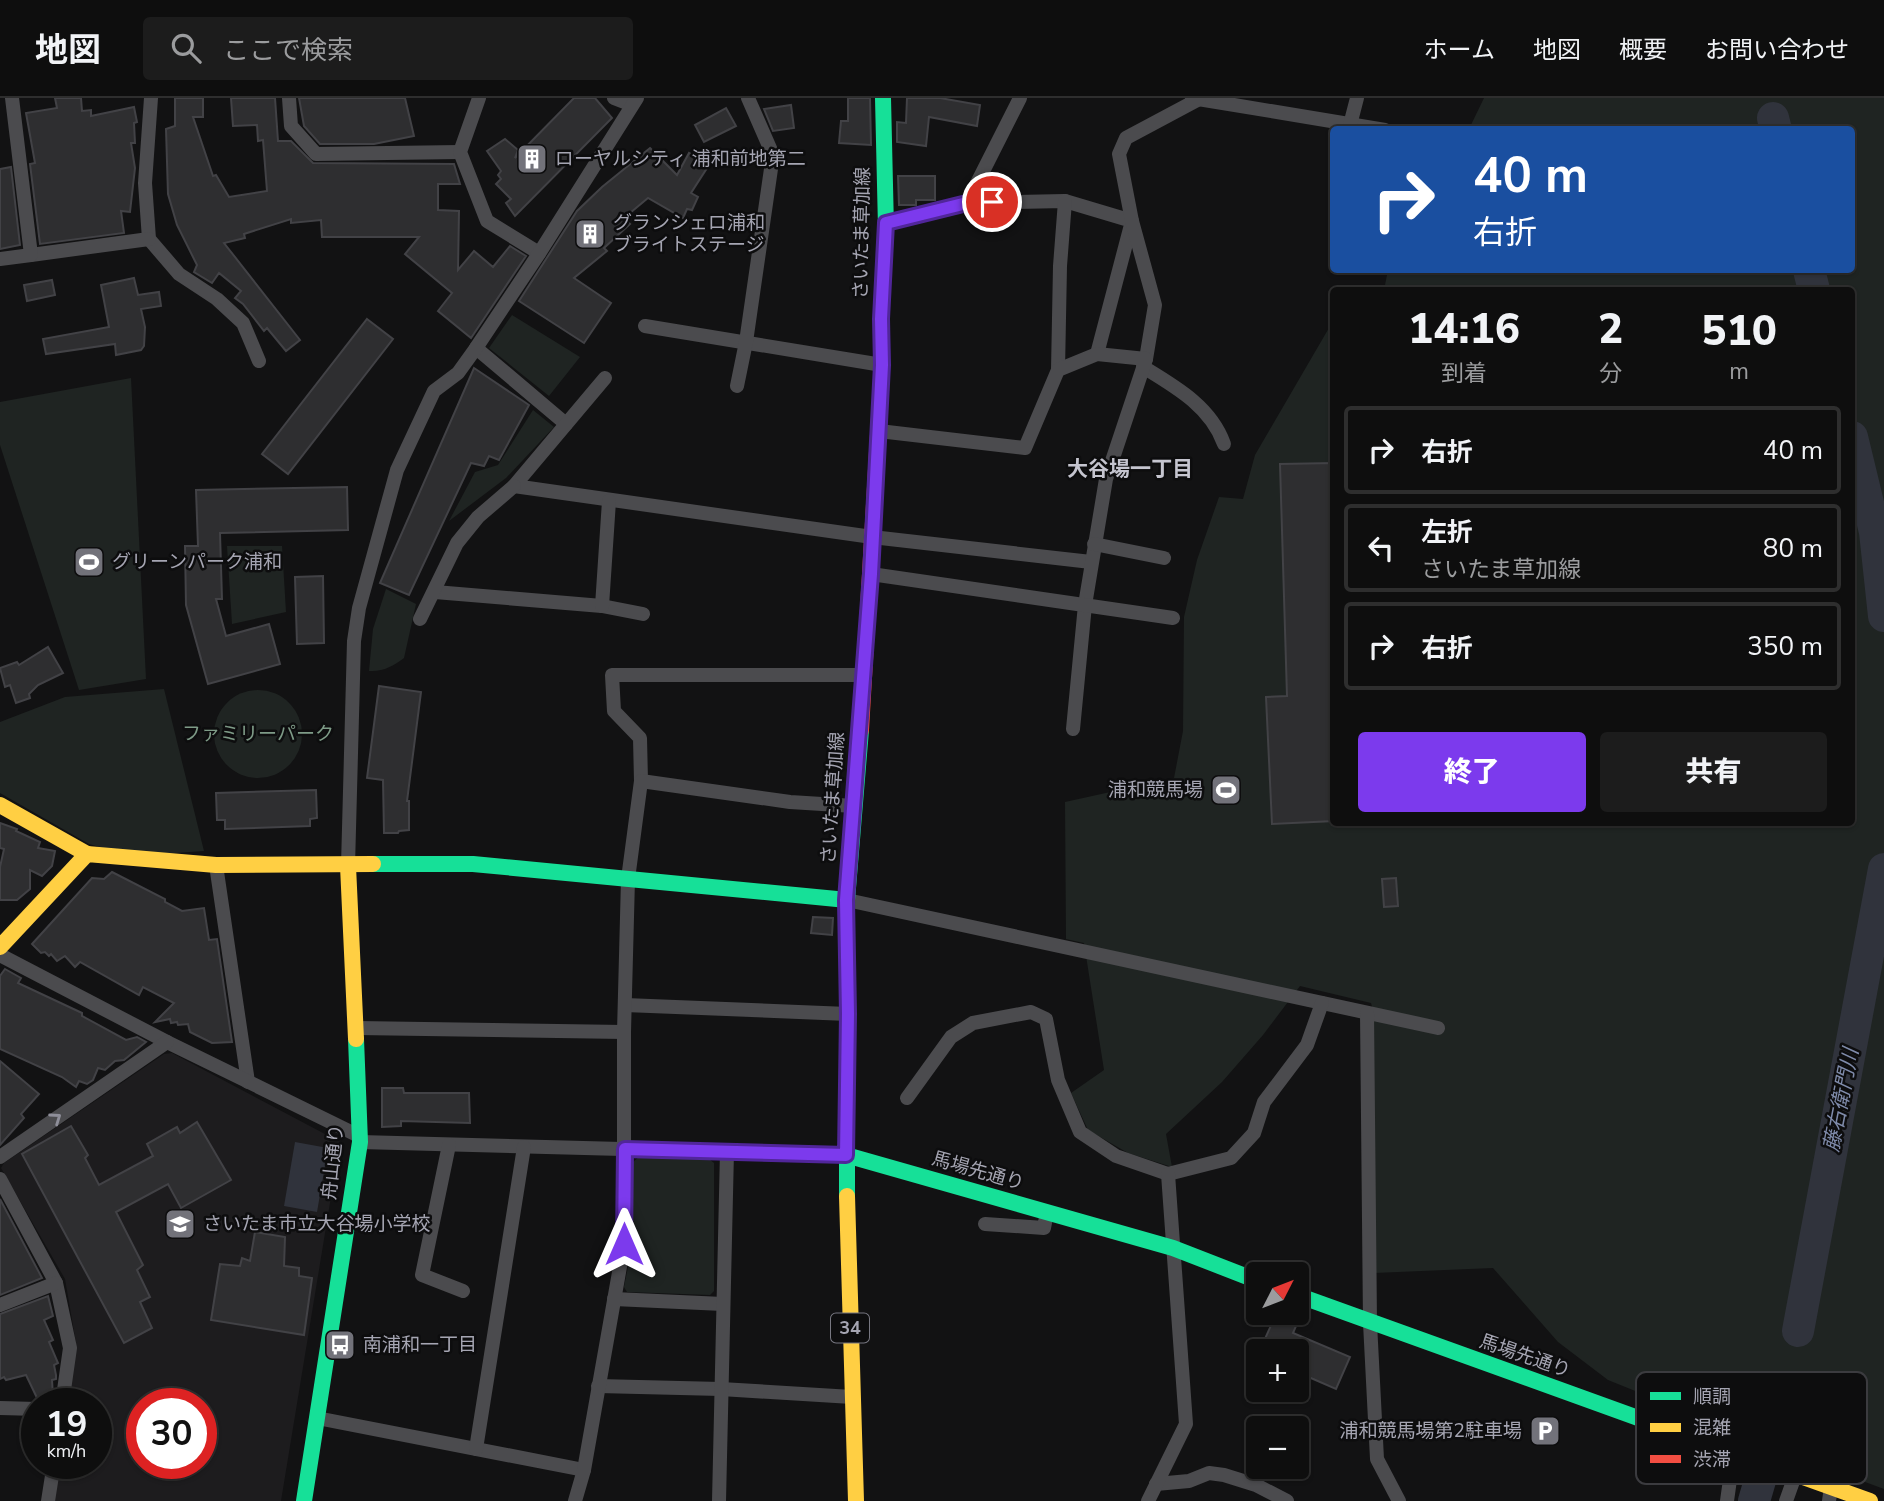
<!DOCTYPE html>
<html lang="ja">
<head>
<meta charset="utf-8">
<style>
  body { margin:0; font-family:"Nunito Sans","Noto Sans JP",sans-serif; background:#1c1c1c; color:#f1f3f6; height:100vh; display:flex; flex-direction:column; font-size:26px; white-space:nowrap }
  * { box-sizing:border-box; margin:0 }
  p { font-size:23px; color:#9b9c9e }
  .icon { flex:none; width:38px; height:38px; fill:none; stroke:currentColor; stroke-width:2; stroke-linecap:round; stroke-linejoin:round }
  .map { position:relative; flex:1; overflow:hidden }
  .side { position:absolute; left:1330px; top:189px; width:525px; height:539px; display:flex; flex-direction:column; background:#0e0e0e; border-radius:7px; box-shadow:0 2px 5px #0004,0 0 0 2px #2e2e2e }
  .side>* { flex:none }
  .top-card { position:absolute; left:1330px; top:28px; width:525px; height:147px; border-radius:7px; box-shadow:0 2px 5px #0004,0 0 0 2px #2e2e2e; background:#1a4fa0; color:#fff; overflow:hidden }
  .needle { width:46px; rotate:48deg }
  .fabs { position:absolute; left:1246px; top:1164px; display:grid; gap:14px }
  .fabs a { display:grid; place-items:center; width:63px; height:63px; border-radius:7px; background:#0e0e0e; box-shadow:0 2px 5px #0004,0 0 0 2px #2e2e2e; font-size:35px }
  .speed { position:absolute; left:21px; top:1290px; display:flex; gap:14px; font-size:35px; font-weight:700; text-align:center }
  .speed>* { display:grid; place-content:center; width:91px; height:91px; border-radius:50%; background:#0e0e0e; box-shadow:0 2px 5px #0004,0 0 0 2px #2e2e2e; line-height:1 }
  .speed small { font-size:18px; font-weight:400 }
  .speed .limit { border:10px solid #d22; background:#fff; color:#111 }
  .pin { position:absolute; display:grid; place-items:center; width:60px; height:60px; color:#fff; margin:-30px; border:4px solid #fff; border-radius:50%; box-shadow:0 2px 7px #0007 }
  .me { position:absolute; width:77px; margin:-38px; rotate:0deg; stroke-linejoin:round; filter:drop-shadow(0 0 5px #0008) }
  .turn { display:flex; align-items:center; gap:24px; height:147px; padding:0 28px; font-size:32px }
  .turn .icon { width:91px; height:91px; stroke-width:2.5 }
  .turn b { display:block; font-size:49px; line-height:60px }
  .eta { display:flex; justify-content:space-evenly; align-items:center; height:119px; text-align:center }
  .eta b { font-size:42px; font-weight:800; line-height:49px }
  .primary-button { display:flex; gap:14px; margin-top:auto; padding:14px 28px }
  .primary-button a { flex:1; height:80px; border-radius:7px; background:#7c3aed; color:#fff; font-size:28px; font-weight:800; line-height:80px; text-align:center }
  .primary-button a+a { background:#1c1c1c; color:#f1f3f6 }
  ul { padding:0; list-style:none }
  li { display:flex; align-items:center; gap:21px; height:88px; margin:0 14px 10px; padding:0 14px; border:4px solid #2e2e2e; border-radius:7px }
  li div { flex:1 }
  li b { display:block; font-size:26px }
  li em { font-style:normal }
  header { display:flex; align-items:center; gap:42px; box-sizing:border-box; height:98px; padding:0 35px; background:#0e0e0e; border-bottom:2px solid #2e2e2e }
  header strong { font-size:33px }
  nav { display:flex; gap:38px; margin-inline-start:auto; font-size:24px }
  .search { width:490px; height:63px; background:#1c1c1c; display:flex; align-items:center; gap:18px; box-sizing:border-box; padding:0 24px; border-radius:7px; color:#9b9c9e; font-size:26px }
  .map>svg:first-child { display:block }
  .built { fill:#1d1c1e; fill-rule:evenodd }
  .green { fill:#1f2422 }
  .water { fill:#30333c }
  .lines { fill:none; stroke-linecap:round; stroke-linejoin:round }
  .river { stroke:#30333c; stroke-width:32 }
  .building { fill:#2e2e30; stroke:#424246; stroke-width:2 }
  .street { stroke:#4b4b4e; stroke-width:14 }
  .fast { stroke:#16e098; stroke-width:16 }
  .slow { stroke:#ffcf43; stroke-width:16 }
  .jam { stroke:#f24e42; stroke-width:16 }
  .oneway { stroke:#8e8e99 }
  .route-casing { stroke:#51269a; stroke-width:18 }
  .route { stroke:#7c3aed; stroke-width:12 }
  .labels { text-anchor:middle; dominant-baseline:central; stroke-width:5; stroke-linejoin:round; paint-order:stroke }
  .shield { fill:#0d0d0e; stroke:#777781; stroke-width:2 }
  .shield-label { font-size:18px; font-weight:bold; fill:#a5a5b2 }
  .poi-label { font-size:19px; fill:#a5a5b2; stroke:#0d0d0e; text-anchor:start }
  .street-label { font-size:19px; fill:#a5a5b2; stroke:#0d0d0e }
  .park-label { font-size:19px; fill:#7e9b87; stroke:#0d0d0e }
  .neighbourhood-label { font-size:21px; font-weight:bold; fill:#c5c5cf; stroke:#0d0d0e }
  .water-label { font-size:21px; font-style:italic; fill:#7f8baa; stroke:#0d0d0e }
  .key { fill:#0d0d0e; stroke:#3b3b3f; stroke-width:2 }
  .key-label { font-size:19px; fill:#a5a5b2 }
</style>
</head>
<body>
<header>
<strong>地図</strong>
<div class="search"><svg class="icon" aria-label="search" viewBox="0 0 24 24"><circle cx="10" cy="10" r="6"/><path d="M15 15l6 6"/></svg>ここで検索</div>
<nav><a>ホーム</a><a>地図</a><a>概要</a><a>お問い合わせ</a></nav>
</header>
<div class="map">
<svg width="1884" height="1403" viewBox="0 0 1884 1403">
  <rect width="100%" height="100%" fill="#121213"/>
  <!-- built -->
  <path class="built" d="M172 955 340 1044 281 1403H54L59 1365H96V1306L68 1305 76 1245 65 1181 1 1070 4 1065 164 956ZM142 1306H201V1365H142Z"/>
  <!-- green -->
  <g class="green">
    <path d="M1484 0H1884V1391L1857 1381 1840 1310 1799 1322 1722 1319 1665 1305 1608 1282 1558 1244 1493 1170 1374 1175V916L1371 905 1300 888 1263 937 1222 984 1166 1036 1172 1069 1128 1055 1088 1032 1071 995 1104 972 1084 845 1066 841 1065 704 1174 680 1183 633 1184 519 1197 462 1219 399 1243 401 1255 357 1333 223 1334 724H1852V192H1384L1388 172H1852V32L1469 31Z"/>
    <path d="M512 217 580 259 549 298 489 250Z"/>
    <path d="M131 280 146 581 79 592 0 347V304Z"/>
    <path d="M533 312 554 329 506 380 449 423 475 374 498 367Z"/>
    <path d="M227 448H282L286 514 232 526Z"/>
    <path d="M386 491 416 506 404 560C393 568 383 574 369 573L373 531Z"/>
    <path d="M164 591 204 753 133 758 89 746 0 695V624L65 599Z"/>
    <circle cx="258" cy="636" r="44"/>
    <path d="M639 1059 709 1061 714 1065V1193L710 1197 627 1194 624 1189 632 1149 633 1064Z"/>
  </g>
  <!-- water -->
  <path class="water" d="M295 1044 328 1050 317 1114 284 1108Z"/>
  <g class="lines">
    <!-- river -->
    <g class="river">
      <path d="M1773 20 1776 32"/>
      <path d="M1809 172 1814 192"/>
      <path d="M1852 339 1875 434 1884 518"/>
      <path d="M1798 1233 1884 771"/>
      <path d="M1754 1403 1775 1331"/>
    </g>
  </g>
  <!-- building -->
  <g class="building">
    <path d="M55 0H81L82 13 91 12V18L134 9 137 24 134 25 135 45H131L135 70 130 114 121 113 124 135 40 146 30 66 35 65 26 15 57 10Z"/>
    <path d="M175 0H203V19H193L213 78 216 77 229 99 267 93 263 42 258 43 257 27 233 28 231 0H275L278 43H291L313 65 454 66 460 86H438V112L459 113 458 172 474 153 493 169 510 148 526 158 471 240 438 213 452 195 405 156 419 139H322L321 122 291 125V121L244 136 245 140 224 145 300 242 286 253 267 230 264 233 243 206 235 200 241 193 219 175 212 185 194 174 197 167 177 127 168 96 166 31 175 28Z"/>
    <path d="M299 0H405L414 38 374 46H320L304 28Z"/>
    <path d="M574 0H595L612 20 515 118 506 105 511 101 496 86 501 81 498 77 501 73 487 53 505 41 518 52 515 60Z"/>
    <path d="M848 0H870L871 47 839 45 841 23H848Z"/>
    <path d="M907 0H940L980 7 977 28 929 19 926 48 897 44V24L906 25Z"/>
    <path d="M791 7 794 30 773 33 764 11Z"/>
    <path d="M726 10 736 28 704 44 695 27Z"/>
    <path d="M650 50 677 77 689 55 709 67 691 95 698 99 692 112 687 111 683 120 648 100 624 120 630 126 604 150 607 153 574 180 611 205 584 245 519 203 577 113 602 89Z"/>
    <path d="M11 69 20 147 0 151V71Z"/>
    <path d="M898 78H935V102H916V107H899Z"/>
    <path d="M134 180 138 197 159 194 161 208 141 211 145 229 144 248 141 252 116 257 115 246 46 256 43 241 109 229 101 187Z"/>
    <path d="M52 182 55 197 27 203 24 187Z"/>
    <path d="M367 221 393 241 288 376 262 356Z"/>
    <path d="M474 270 529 307 499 362 489 358 484 368 471 365 409 497 380 485Z"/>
    <path d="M1334 365V723L1272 726 1266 599 1287 598 1280 366Z"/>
    <path d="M347 389 348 432 220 435 222 501H216L226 538 269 526 280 566 208 586 186 507 185 448H198L196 392Z"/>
    <path d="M323 478 324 545 297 546 295 479Z"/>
    <path d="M48 549 63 575 38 587 29 596 30 600 16 605 10 587 5 589 0 570 17 564 19 567Z"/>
    <path d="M379 588 421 594 407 703H409V732L399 733 398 735H384L383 682 367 680Z"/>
    <path d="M316 692 317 720 310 721V728L225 731V722H217L216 695Z"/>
    <path d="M0 725 17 731 16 733 40 744 38 750 55 753 52 768 42 778 30 772V791L17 802H0V769L4 751 0 750Z"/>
    <path d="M112 774 165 801V804L182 813 204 810 209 842 217 841 232 944 212 945 190 934 188 926 178 927 177 924 171 925 170 921 155 924 174 905 143 889 139 897 80 864 75 869 65 858 57 863 51 856 49 858 45 854 41 855 32 846 92 780 104 781Z"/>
    <path d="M1396 780 1398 808 1384 809 1382 781Z"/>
    <path d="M813 819 833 820 832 837 811 835Z"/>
    <path d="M5 871 21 880 18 885 82 915V918L126 942 137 939 146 944 124 962 115 963 105 972 98 970 93 982 87 986 79 983 76 989 62 979 0 951V878Z"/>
    <path d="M0 963 39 996 21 1016 24 1020 0 1047Z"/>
    <path d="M382 990H403L404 995H469L470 1025 401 1023V1028L382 1029Z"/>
    <path d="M197 1024 231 1082 181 1110 168 1086 116 1114 143 1167 137 1172 150 1199 140 1204 152 1230 124 1245 22 1056 71 1028 88 1057 85 1060 99 1087 153 1058 147 1046 177 1029 180 1035Z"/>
    <path d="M0 1101 42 1180 0 1197Z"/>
    <path d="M255 1134 285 1139 284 1168 299 1170V1178L312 1180 304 1237 211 1222 220 1166 240 1168 242 1160 250 1163Z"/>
    <path d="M48 1198 53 1218 44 1222 53 1242 49 1244 58 1265 54 1267 56 1277V1281L52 1282 53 1298 38 1302 26 1277 6 1282 4 1279 0 1281V1216Z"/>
    <path d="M1277 1214H1302L1293 1235 1350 1259 1336 1291 1297 1274V1253H1278L1279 1250 1264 1243Z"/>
  </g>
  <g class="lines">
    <!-- street -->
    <g class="street">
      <path d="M151 0 145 85 149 141 179 176 217 201 243 225 259 263"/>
      <path d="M289 0 291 28 316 56 460 54"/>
      <path d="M479 0 460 54 487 123 539 155"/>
      <path d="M614 0 632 7"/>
      <path d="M1192 0 1385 32"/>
      <path d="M1350 27 1357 0"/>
      <path d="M967 105 1065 103 1132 123 1097 256"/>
      <path d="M886 125 967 105 1020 0"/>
      <path d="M31 157 149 141"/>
      <path d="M0 161 31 157 12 0"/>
      <path d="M645 228 882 267"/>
      <path d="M476 250 566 326"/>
      <path d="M1146 261 1155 207 1132 123 1119 56 1126 40 1199 1"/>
      <path d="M1143 269C1176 289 1211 309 1224 346"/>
      <path d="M1058 272 1060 168 1065 103"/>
      <path d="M605 280 514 388 872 439 1091 464"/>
      <path d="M737 288 746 244 773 57 748 0"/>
      <path d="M879 333 1025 350 1058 272 1097 256 1146 261 1106 381 1085 507 1073 631"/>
      <path d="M1094 446 1164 460"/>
      <path d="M871 476 1173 520"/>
      <path d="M435 494 602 508 643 516"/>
      <path d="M602 508 609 403"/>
      <path d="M420 521 457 445 478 419 514 388"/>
      <path d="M641 683 640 640 614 613 612 577H865"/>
      <path d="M216 767 248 984"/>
      <path d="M348 768 354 543 359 510 397 372 434 293 458 275 476 250 540 154 637 0"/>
      <path d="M847 802 1438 930"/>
      <path d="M0 857 167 944 359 1038"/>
      <path d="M625 907 848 916"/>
      <path d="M1367 915 1370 1225 1377 1361 1399 1403"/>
      <path d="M357 930 624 934"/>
      <path d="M907 1000 951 939 973 925 1031 914 1046 921 1058 982 1080 1034 1116 1058 1168 1076 1231 1060 1254 1035 1264 1004 1307 947 1322 905"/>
      <path d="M360 1044 846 1057"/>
      <path d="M449 1047 422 1177 463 1193"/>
      <path d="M0 1059 167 944"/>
      <path d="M0 1081 56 1185 70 1250 62 1306"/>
      <path d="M985 1126 1044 1130 1047 1114"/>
      <path d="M614 1201 723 1206"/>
      <path d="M0 1207 56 1185"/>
      <path d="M598 1288 721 1291 852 1299"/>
      <path d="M0 1310 37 1311"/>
      <path d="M317 1320 584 1372"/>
      <path d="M476 1351 524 1049"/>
      <path d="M1156 1386 1189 1383 1209 1375 1224 1377 1256 1387 1287 1403"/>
      <path d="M48 1403 54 1365"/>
      <path d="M575 1403 584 1372 624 1146V934L628 781 641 683 790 704 854 708"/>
      <path d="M719 1403 727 1053"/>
      <path d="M1148 1403 1186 1326 1168 1076"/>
      <path d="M1727 1403 1734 1353"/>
      <path d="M1786 1403 1796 1375"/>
      <path d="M1829 1403 1831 1389"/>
    </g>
    <!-- fast -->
    <g class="fast">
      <path d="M883 0 886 130"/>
      <path d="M373 766H473L847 802"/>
      <path d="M846 1057 1173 1150 1258 1183"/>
      <path d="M847 1098V802L861 632"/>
      <path d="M1297 1197 1663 1329"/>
      <path d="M304 1403 360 1044 356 941"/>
    </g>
    <!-- slow -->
    <g class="slow">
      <path d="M0 707 87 756"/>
      <path d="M348 768 356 941"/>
      <path d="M0 849 87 756 216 767 373 766"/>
      <path d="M847 1098 856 1403"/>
      <path d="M1663 1329 1870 1403"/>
    </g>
    <!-- jam -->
    <path class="jam" d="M861 632 882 267 881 221 886 130"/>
  </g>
  <!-- one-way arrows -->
  <defs><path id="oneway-chevron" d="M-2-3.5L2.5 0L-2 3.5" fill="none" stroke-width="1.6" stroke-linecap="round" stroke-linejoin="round" transform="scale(1.75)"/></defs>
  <use class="oneway" href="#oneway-chevron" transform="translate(56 1020) rotate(-35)"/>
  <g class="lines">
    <!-- route casing -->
    <g class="route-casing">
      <path id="route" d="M624 1146 625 1051 846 1057 848 916 846 802 871 476 882 267 881 221 886 125 967 105 992 104"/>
    </g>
    <!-- route -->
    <use href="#route" class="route"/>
  </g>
  <!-- icons -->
  <defs>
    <g id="building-square" transform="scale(1.575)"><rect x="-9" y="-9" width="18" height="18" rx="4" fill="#72727a" stroke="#0d0d0e"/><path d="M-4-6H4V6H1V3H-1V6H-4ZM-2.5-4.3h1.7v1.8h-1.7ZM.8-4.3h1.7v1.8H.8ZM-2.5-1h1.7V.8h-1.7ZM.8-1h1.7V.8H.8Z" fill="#fff"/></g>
    <g id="stadium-square" transform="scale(1.575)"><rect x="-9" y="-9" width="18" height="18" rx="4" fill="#72727a" stroke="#0d0d0e"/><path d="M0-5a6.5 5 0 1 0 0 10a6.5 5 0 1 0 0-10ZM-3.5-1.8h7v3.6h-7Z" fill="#fff"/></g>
    <g id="school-square" transform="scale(1.575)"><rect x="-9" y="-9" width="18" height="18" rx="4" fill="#72727a" stroke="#0d0d0e"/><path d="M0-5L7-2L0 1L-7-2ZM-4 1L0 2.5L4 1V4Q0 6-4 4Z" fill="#fff"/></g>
    <g id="bus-square" transform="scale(1.575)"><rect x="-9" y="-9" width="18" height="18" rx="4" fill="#72727a" stroke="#0d0d0e"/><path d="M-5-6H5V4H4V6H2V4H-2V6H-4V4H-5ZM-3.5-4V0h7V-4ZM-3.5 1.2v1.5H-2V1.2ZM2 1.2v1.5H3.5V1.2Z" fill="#fff"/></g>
    <g id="parking-square" transform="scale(1.575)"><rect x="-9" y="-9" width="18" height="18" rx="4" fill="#72727a" stroke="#0d0d0e"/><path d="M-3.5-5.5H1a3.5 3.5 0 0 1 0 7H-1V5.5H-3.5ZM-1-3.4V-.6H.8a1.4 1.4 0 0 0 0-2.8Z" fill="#fff"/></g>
  </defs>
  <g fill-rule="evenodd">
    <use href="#building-square" x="532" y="61"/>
    <use href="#building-square" x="590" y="136"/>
    <use href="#stadium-square" x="89" y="464"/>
    <use href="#stadium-square" x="1226" y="692"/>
    <use href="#school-square" x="180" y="1126"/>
    <use href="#bus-square" x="340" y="1247"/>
    <use href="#parking-square" x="1545" y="1333"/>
  </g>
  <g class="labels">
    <!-- shield labels -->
    <rect class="shield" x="831" y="1215.5" width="38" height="29" rx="5"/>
    <g class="shield-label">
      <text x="850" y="1230">34</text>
    </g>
    <!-- poi labels -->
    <g class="poi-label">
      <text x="555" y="61">ローヤルシティ 浦和前地第二</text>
      <text x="613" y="125">グランシェロ浦和<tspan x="613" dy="22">ブライトステージ</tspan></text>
      <text x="112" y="464">グリーンパーク浦和</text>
      <text x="1203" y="692" text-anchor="end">浦和競馬場</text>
      <text x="203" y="1126">さいたま市立大谷場小学校</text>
      <text x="363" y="1247">南浦和一丁目</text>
      <text x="1522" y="1333" text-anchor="end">浦和競馬場第2駐車場</text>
    </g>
    <!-- street labels -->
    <g class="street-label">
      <text transform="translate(862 135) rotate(-89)">さいたま草加線</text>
      <text transform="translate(833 700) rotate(-86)">さいたま草加線</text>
      <text transform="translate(333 1064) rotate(-84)">舟山通り</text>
      <text transform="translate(978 1073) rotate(16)">馬場先通り</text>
      <text transform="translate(1525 1258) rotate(19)">馬場先通り</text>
    </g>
    <!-- park labels -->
    <g class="park-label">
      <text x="258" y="636">ファミリーパーク</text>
    </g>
    <!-- neighbourhood labels -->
    <g class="neighbourhood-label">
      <text x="1130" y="371">大谷場一丁目</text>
    </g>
    <!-- water labels -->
    <g class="water-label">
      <text transform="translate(1841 1002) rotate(-79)">藤右衛門川</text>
    </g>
  </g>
  <!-- legend -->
  <rect x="1636" y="1274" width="231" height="112" rx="10" class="key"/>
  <rect x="1650" y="1294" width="31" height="8" fill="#16e098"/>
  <rect x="1650" y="1325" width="31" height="9" fill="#ffcf43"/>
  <rect x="1650" y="1357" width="31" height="8" fill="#f24e42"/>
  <g class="key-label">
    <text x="1693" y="1305">順調</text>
    <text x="1693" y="1336">混雑</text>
    <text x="1693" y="1368">渋滞</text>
  </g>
</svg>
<div class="fabs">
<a><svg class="needle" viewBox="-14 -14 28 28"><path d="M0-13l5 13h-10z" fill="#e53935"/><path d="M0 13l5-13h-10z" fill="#9b9c9e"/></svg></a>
<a>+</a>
<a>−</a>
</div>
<div class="speed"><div>19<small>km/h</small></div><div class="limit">30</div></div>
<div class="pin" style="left:992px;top:104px;background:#d93025"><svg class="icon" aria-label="arrive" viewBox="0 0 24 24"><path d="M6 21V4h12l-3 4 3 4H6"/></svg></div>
<svg class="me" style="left:624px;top:1146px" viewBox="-20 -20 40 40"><path d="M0-17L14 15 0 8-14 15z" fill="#7c3aed" stroke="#fff" stroke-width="4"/></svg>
<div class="top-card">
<div class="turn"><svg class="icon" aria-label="right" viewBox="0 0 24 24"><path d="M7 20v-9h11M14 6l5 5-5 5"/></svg><div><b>40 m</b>右折</div></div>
</div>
<section class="side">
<div class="eta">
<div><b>14:16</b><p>到着</p></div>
<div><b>2</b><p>分</p></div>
<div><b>510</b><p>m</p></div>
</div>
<ul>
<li><svg class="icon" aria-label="right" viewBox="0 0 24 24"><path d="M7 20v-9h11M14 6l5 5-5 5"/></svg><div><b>右折</b></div><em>40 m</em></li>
<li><svg class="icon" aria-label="left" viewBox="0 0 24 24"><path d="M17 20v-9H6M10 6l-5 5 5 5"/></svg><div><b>左折</b><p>さいたま草加線</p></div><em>80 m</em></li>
<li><svg class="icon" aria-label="right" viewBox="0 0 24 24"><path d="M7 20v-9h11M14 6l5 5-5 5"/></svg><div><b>右折</b></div><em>350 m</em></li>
</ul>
<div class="primary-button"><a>終了</a><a>共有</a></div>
</section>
</div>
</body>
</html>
